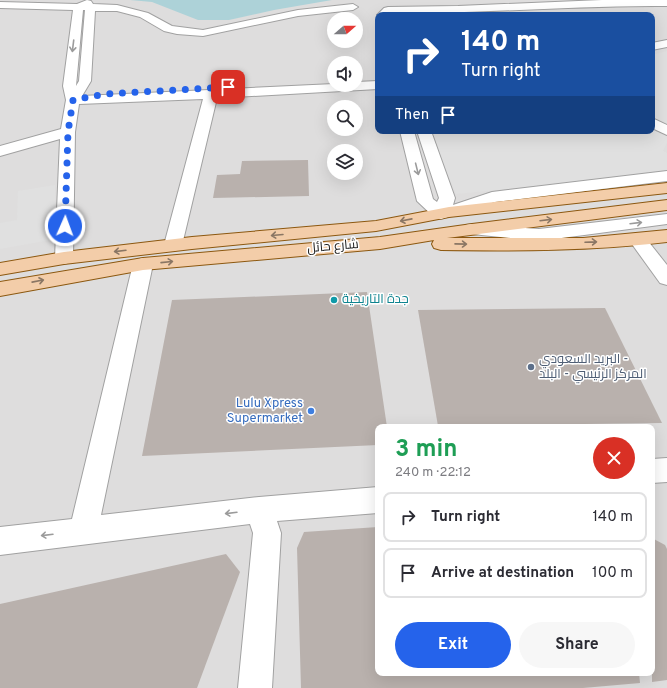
<!DOCTYPE html>
<html lang="en">
<head>
<meta charset="utf-8">
<style>
  body { margin:0; font-family:Overpass,Cairo,sans-serif; background:#f7f7f7; color:#2b2b33; height:100vh; display:flex; flex-direction:column; font-size:15px; white-space:nowrap }
  * { box-sizing:border-box; margin:0 }
  p { font-size:13px; color:#7c7c81 }
  .icon { flex:none; width:22px; height:22px; fill:none; stroke:currentColor; stroke-width:2; stroke-linecap:round; stroke-linejoin:round }
  .map { position:relative; flex:1; overflow:hidden }
  .panel { position:absolute; left:375px; top:424px; width:280px; height:252px; display:flex; flex-direction:column; background:#fff; border-radius:8px; box-shadow:0 4px 16px #0002 }
  .panel>* { flex:none }
  .top-card { position:absolute; left:375px; top:12px; width:280px; height:122px; border-radius:8px; box-shadow:0 4px 16px #0002; background:#1a4fa0; color:#fff; overflow:hidden }
  .needle { width:26px; rotate:70deg }
  .tools { position:absolute; left:327px; top:12px; display:grid; gap:8px }
  .tools a { display:grid; place-items:center; width:36px; height:36px; border-radius:50%; background:#fff; box-shadow:0 4px 16px #0002; font-size:20px }
  .pin { position:absolute; display:grid; place-items:center; width:34px; height:34px; color:#fff; margin:-17px; border-radius:8px; box-shadow:0 2px 6px #0006 }
  .me { position:absolute; width:44px; margin:-22px; rotate:2deg; stroke-linejoin:round; filter:drop-shadow(0 0 3px #0008) }
  .turn { display:flex; align-items:center; gap:14px; height:84px; padding:0 20px; font-size:18px }
  .turn .icon { width:52px; height:52px; stroke-width:2.5 }
  .turn b { display:block; font-size:28px; line-height:34px }
  .then { display:flex; align-items:center; height:38px; padding:0 20px; background:#0003; gap:8px; font-size:15px }
  .round { display:grid; place-items:center; flex:none; width:42px; height:42px; border-radius:21px; background:#f7f7f7 }
  .overview { display:flex; align-items:center; justify-content:space-between; height:68px; padding:0 20px }
  h1 { font-size:24px; font-weight:700; line-height:30px; color:#1e9e55 }
  .cta { display:flex; gap:8px; margin-top:auto; padding:8px 20px }
  .cta a { flex:1; height:46px; border-radius:24px; background:#2563eb; color:#fff; font-size:16px; font-weight:700; line-height:46px; text-align:center }
  .cta a+a { background:#f7f7f7; color:#2b2b33 }
  ul { padding:0; list-style:none }
  li { display:flex; align-items:center; gap:12px; height:50px; margin:0 8px 6px; padding:0 12px; border:2px solid #e1e1e2; border-radius:8px }
  li div { flex:1 }
  li b { display:block; font-size:15px }
  li em { font-style:normal }
  .map>svg:first-child { display:block }
  .residential { fill:#dedddd; fill-rule:evenodd }
  .parking { fill:#e0e0e0 }
  .water { fill:#add2d8 }
  .building { fill:#b9b1ad }
  .lines { fill:none; stroke-linecap:round; stroke-linejoin:round }
  .minor-casing { stroke:#a1a1a1; stroke-width:2 }
  .major-casing { stroke:#8c5810; stroke-width:2 }
  .minor { fill:#fff; fill-rule:evenodd }
  .major { fill:#f3cda9; fill-rule:evenodd }
  .oneway { stroke:#9b9b9b }
  .oneway2 { stroke:#8a7664 }
  .route { stroke:#2563eb; stroke-width:7; stroke-dasharray:0 12.6 }
  .culture-dot { fill:#0f9aa8; stroke:#fff; stroke-width:1.5 }
  .service-dot { fill:#5c6f8a; stroke:#fff; stroke-width:1.5 }
  .shop-dot { fill:#3f7fe0; stroke:#fff; stroke-width:1.5 }
  .labels { text-anchor:middle; dominant-baseline:central; stroke-width:3; stroke-linejoin:round; paint-order:stroke }
  .street-label { font-size:13px; fill:#202020; stroke:#fff }
  .culture-label { font-size:13px; fill:#0d838f; stroke:#fff; text-anchor:start }
  .service-label { font-size:13px; fill:#4e5e75; stroke:#fff; text-anchor:start }
  .shop-label { font-size:13px; fill:#366cbe; stroke:#fff; text-anchor:end }
</style>
</head>
<body>
<div class="map">
<svg width="667" height="688" viewBox="0 0 667 688">
  <rect width="100%" height="100%" fill="#efece7"/>
  <!-- residential -->
  <path class="residential" d="M0 0H667V688H0ZM378 15H652V131H378ZM334 19H356V41H334ZM334 63H356V85H334ZM334 107H356V129H334ZM334 151H356V173H334ZM378 427H652V673H378Z"/>
  <!-- parking -->
  <g class="parking">
    <path d="M667 51V143L663 151 667 153V173L456 194 435 144 432 131H652V55Z"/>
    <path d="M55 185 56 239 0 249V223L17 220 18 191Z"/>
  </g>
  <!-- water -->
  <path class="water" d="M130 0H332L274 10 229 20H198L152 2Z"/>
  <!-- building -->
  <g class="building">
    <path d="M308 160 309 196 213 198 217 175 240 174 242 161Z"/>
    <path d="M367 292 387 427H378V445L142 456 172 300Z"/>
    <path d="M605 308 662 423 438 426 418 310Z"/>
    <path d="M378 527V673H639L640 683 583 688H301L297 548 304 532Z"/>
    <path d="M652 538 665 545 667 549V680L652 682Z"/>
    <path d="M226 554 240 572 197 688H0V604Z"/>
  </g>
  <g class="lines">
    <!-- minor casing -->
    <g class="minor-casing">
      <g id="minor">
        <path d="M87 0 91 1 93 4 117 5 148 13 172 26 203 30 298 10 353 4 358 7 353 10 298 16 203 36 177 34 164 31 140 17 117 11H95L91 81 82 96 334 84V85H356V82L378 81V89L217 98 182 245 180 249 173 251 166 249 164 245 203 99 79 104 75 132 73 258 71 262 64 264 57 262 55 258 60 139 0 156V146L61 129 66 100 63 86 73 10 0 8V2L77 4ZM83 10H85L79 81 76 86Z"/>
        <path d="M602 0H667V6C575 5 483 14 391 13L388 15H378V17L377 15 384 8 388 7 458 6Z"/>
        <path d="M667 40V47L652 50V43Z"/>
        <path d="M652 118 667 125V135L652 128Z"/>
        <path d="M400 131H414L433 199 437 202 439 198 417 131H431L455 198 453 205 492 192 667 171V181L495 202 441 219 435 218 417 201Z"/>
        <path d="M667 214V224L539 241 472 234 466 233 463 229 466 225 472 224 539 229Z"/>
        <path d="M638 234 644 236 667 265V285L660 283 629 240 632 236Z"/>
        <path d="M143 258 150 260 153 264 101 515 259 497 378 487V513L277 521 281 533 272 688H238L253 533 250 524 0 555V527L72 519 133 264 136 260Z"/>
        <path d="M667 458V482L652 483V459Z"/>
      </g>
    </g>
    <!-- major casing -->
    <g class="major-casing">
      <g id="major">
        <path d="M667 183V193L449 217 376 231 192 249 64 264 0 275V263L64 252 192 237 376 221 449 207Z"/>
        <path d="M667 200V210L447 238H583L667 230V242C592 251 517 251 441 250L434 248 432 244 434 240 380 249 143 270 0 296V282L143 258 380 237 472 224Z"/>
      </g>
    </g>
    <!-- minor -->
    <use href="#minor" class="minor"/>
    <!-- major -->
    <use href="#major" class="major"/>
  </g>
  <!-- one-way arrows -->
  <defs><path id="oneway-shaft" d="M-6 0H5M1.5-3L5.5 0L1.5 3" fill="none" stroke-width="1.6" stroke-linecap="round" stroke-linejoin="round"/></defs>
  <g class="oneway">
    <use href="#oneway-shaft" transform="translate(73 46) rotate(97)"/>
    <use href="#oneway-shaft" transform="translate(417 169) rotate(76)"/>
    <use href="#oneway-shaft" transform="translate(636 223) rotate(-7)"/>
    <use href="#oneway-shaft" transform="translate(231 513) rotate(173)"/>
    <use href="#oneway-shaft" transform="translate(47 535) rotate(173)"/>
  </g>
  <g class="oneway2">
    <use href="#oneway-shaft" transform="translate(406 220) rotate(169)"/>
    <use href="#oneway-shaft" transform="translate(546 220) rotate(-7)"/>
    <use href="#oneway-shaft" transform="translate(277 235) rotate(175)"/>
    <use href="#oneway-shaft" transform="translate(591 242) rotate(-2)"/>
    <use href="#oneway-shaft" transform="translate(461 244) rotate(1)"/>
    <use href="#oneway-shaft" transform="translate(120 251) rotate(173)"/>
    <use href="#oneway-shaft" transform="translate(167 262) rotate(-6)"/>
    <use href="#oneway-shaft" transform="translate(38 281) rotate(-11)"/>
  </g>
  <g class="lines">
    <!-- route -->
    <path class="route" d="M65 226 68 132 73 100 106 94 228 87"/>
  </g>
  <!-- markers -->
  <circle class="culture-dot" cx="334" cy="300" r="4"/>
  <circle class="service-dot" cx="531" cy="367" r="4"/>
  <circle class="shop-dot" cx="311" cy="411" r="4"/>
  <g class="labels">
    <!-- street labels -->
    <g class="street-label">
      <text transform="translate(333 247) rotate(-5)">شارع حائل</text>
    </g>
    <!-- culture labels -->
    <g class="culture-label">
      <text x="342" y="300">جدة التاريخية</text>
    </g>
    <!-- service labels -->
    <g class="service-label">
      <text x="539" y="360">البريد السعودي -<tspan x="539" dy="15">المركز الرئيسي - البلد</tspan></text>
    </g>
    <!-- shop labels -->
    <g class="shop-label">
      <text x="303" y="404">Lulu Xpress<tspan x="303" dy="15">Supermarket</tspan></text>
    </g>
  </g>
</svg>
<div class="tools">
<a><svg class="needle" viewBox="-14 -14 28 28"><path d="M0-13l5 13h-10z" fill="#e53935"/><path d="M0 13l5-13h-10z" fill="#7c7c81"/></svg></a>
<a><svg class="icon" aria-label="sound" viewBox="0 0 24 24"><path d="M4 9h4l5-4v14l-5-4H4zM17 9q2 3 0 6"/></svg></a>
<a><svg class="icon" aria-label="search" viewBox="0 0 24 24"><circle cx="10" cy="10" r="6"/><path d="M15 15l6 6"/></svg></a>
<a><svg class="icon" aria-label="layers" viewBox="0 0 24 24"><path d="M12 4l9 5-9 5-9-5zM3 14l9 5 9-5"/></svg></a>
</div>
<div class="pin" style="left:228px;top:87px;background:#d93025"><svg class="icon" aria-label="arrive" viewBox="0 0 24 24"><path d="M6 21V4h12l-3 4 3 4H6"/></svg></div>
<svg class="me" style="left:65px;top:226px" viewBox="-20 -20 40 40"><circle r="17" fill="#2563eb" stroke="#fff" stroke-width="3"/><path d="M0-11L8 9 0 5-8 9z" fill="#fff"/></svg>
<div class="top-card">
<div class="turn"><svg class="icon" aria-label="right" viewBox="0 0 24 24"><path d="M7 20v-9h11M14 6l5 5-5 5"/></svg><div><b>140 m</b>Turn right</div></div>
<div class="then">Then<svg class="icon" aria-label="arrive" viewBox="0 0 24 24"><path d="M6 21V4h12l-3 4 3 4H6"/></svg></div>
</div>
<section class="panel">
<div class="overview"><div><h1>3 min</h1><p>240 m · 22:12</p></div><a class="round" style="background:#d93025;color:#fff"><svg class="icon" aria-label="close" viewBox="0 0 24 24"><path d="M6 6l12 12M18 6L6 18"/></svg></a></div>
<ul>
<li><svg class="icon" aria-label="right" viewBox="0 0 24 24"><path d="M7 20v-9h11M14 6l5 5-5 5"/></svg><div><b>Turn right</b></div><em>140 m</em></li>
<li><svg class="icon" aria-label="arrive" viewBox="0 0 24 24"><path d="M6 21V4h12l-3 4 3 4H6"/></svg><div><b>Arrive at destination</b></div><em>100 m</em></li>
</ul>
<div class="cta"><a>Exit</a><a>Share</a></div>
</section>
</div>
</body>
</html>
